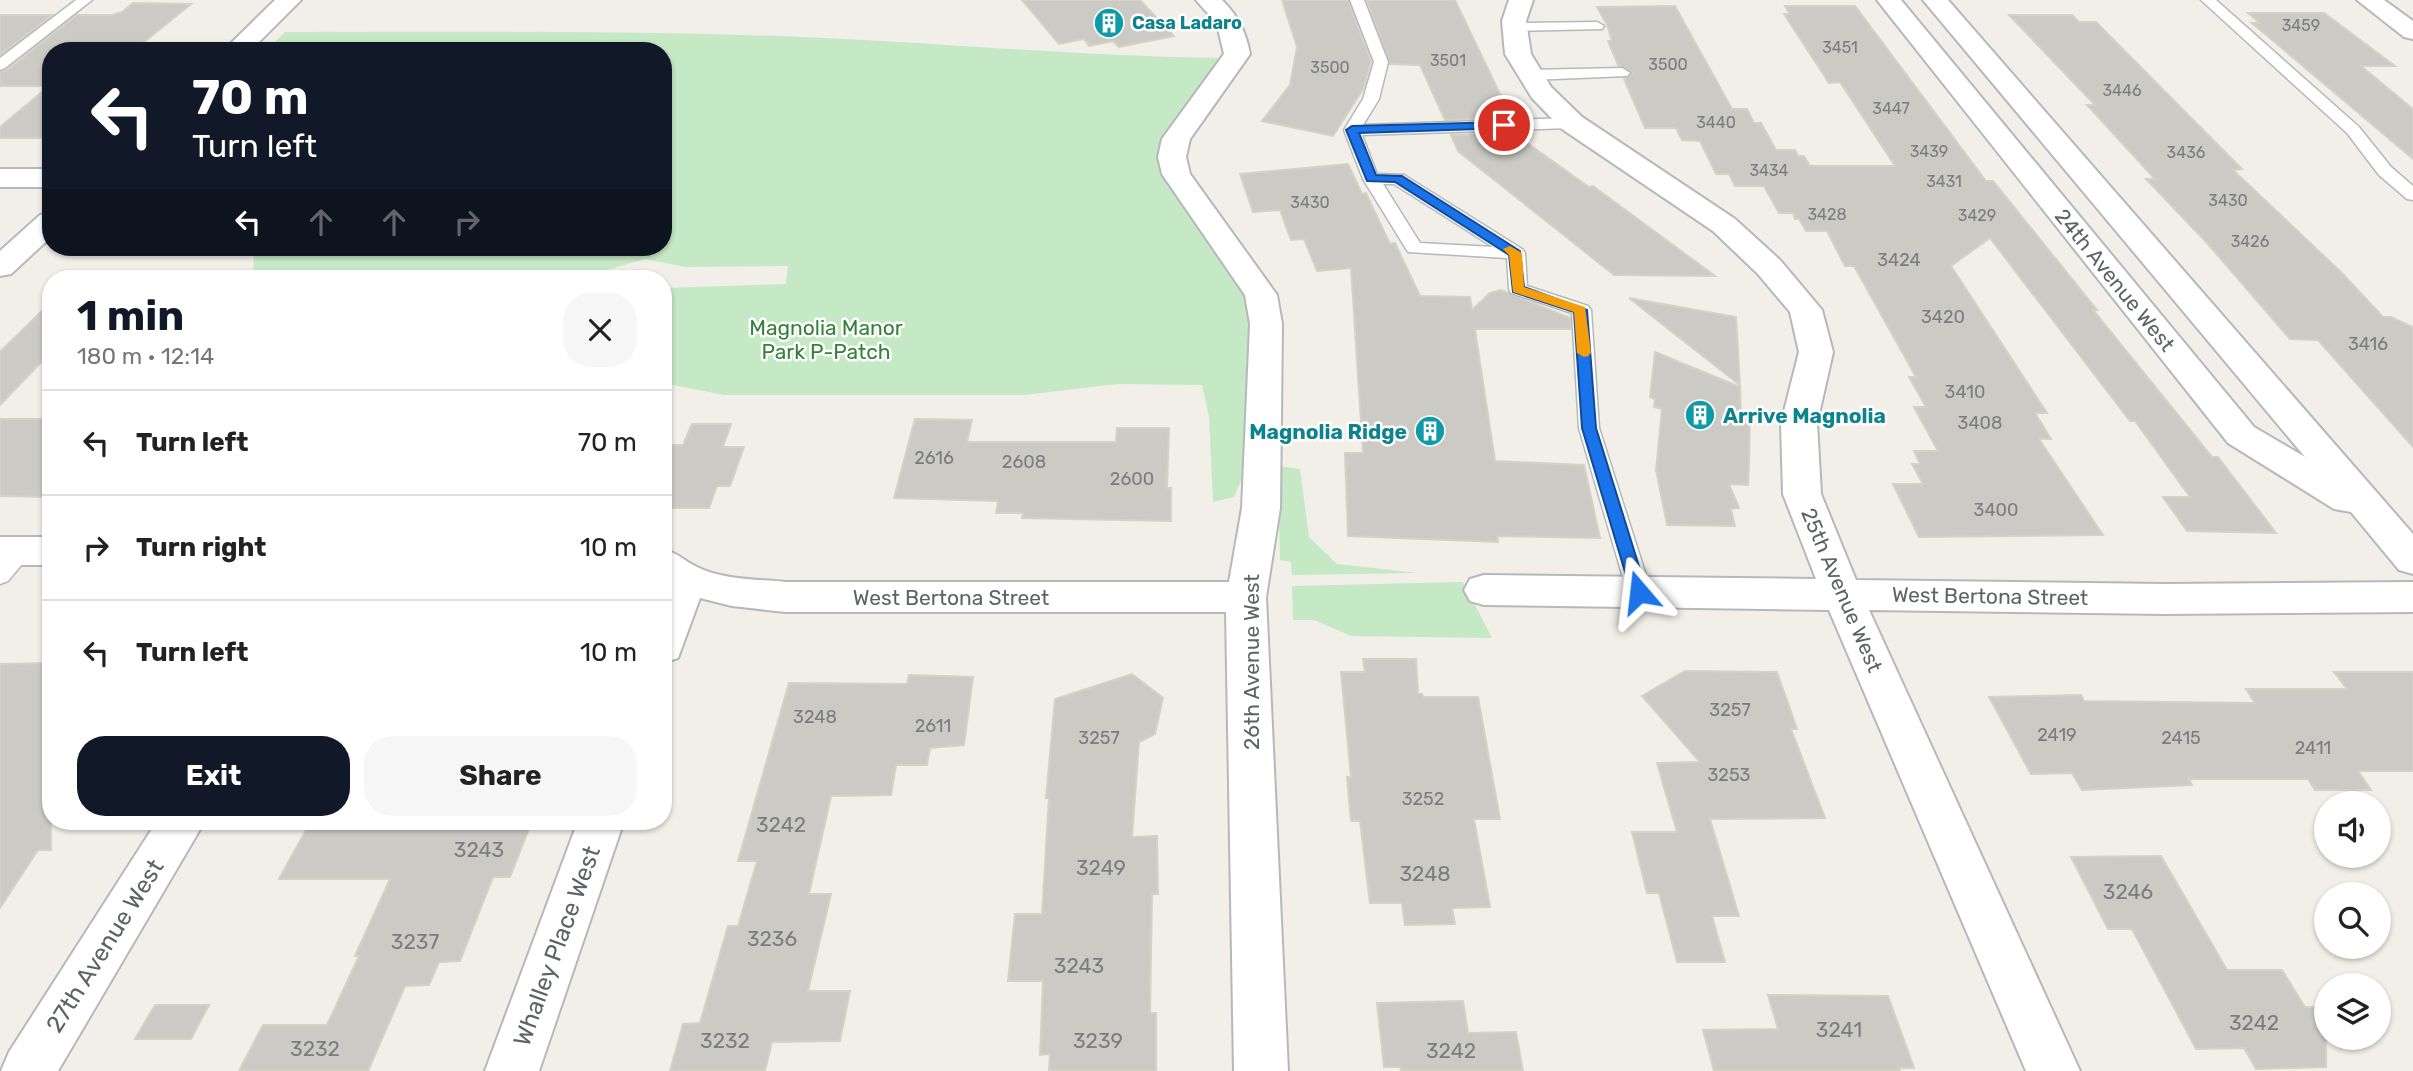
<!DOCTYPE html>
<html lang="en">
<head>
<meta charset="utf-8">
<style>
  body { margin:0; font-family:Rubik,sans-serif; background:#f6f6f6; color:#222; height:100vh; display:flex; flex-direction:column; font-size:26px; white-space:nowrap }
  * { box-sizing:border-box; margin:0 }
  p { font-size:23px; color:#767676 }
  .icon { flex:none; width:38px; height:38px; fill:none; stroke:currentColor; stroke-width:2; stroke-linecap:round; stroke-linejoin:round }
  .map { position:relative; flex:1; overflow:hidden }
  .details { position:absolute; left:42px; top:270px; width:630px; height:560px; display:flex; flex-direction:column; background:#fff; border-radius:28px; box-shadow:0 2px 5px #0004 }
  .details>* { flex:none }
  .top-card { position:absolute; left:42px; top:42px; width:630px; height:214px; border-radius:28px; box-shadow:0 2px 5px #0004; background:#111827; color:#fff; overflow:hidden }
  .tools { position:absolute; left:2314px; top:791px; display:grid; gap:14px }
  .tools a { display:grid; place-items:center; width:77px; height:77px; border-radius:50%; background:#fff; box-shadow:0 2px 5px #0004; font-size:35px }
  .pin { position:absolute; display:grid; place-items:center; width:60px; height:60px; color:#fff; margin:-30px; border:4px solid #fff; border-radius:50%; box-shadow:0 2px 7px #0007 }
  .me { position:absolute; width:77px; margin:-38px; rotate:343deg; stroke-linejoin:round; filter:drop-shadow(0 0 5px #0008) }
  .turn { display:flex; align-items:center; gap:24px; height:147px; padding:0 35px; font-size:32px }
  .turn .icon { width:91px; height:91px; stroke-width:2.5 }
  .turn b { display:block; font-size:49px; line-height:60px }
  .lanes { display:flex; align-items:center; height:66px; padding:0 35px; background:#0003; justify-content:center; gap:35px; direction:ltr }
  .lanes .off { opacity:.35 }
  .round { display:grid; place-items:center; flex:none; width:74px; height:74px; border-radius:28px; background:#f6f6f6 }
  .summary { display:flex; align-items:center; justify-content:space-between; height:119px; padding:0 35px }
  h1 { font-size:42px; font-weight:700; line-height:52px; color:#111827 }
  .cta { display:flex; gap:14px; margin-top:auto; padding:14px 35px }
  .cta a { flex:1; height:80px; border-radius:28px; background:#111827; color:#fff; font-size:28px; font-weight:700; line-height:80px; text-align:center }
  .cta a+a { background:#f6f6f6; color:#222 }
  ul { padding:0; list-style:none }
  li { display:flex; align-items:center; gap:21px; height:105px; padding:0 35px; border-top:2px solid #e0e0e0 }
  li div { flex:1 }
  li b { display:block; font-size:26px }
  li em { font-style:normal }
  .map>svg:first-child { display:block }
  .green { fill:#c5e8c5 }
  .building { fill:#cccac5; stroke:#d6d1c6; stroke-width:2 }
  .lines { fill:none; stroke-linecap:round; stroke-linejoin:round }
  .lane-casing { stroke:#b5b8bc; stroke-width:3 }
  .street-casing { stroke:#b5b8bc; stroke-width:4 }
  .secondary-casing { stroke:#b6babf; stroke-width:4 }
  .lane { fill:#fff; fill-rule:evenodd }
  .street { fill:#fff; fill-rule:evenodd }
  .secondary { fill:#fff; fill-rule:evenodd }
  .route { fill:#1a73e8; stroke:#114b97; stroke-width:2 }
  .slow { fill:#f59e0b }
  .labels { text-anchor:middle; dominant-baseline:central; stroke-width:5; stroke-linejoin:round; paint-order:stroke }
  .far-number-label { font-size:16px; fill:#7a7d7f }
  .far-culture-label { font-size:18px; font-weight:bold; fill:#0d838f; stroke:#fff; text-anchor:start }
  .number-label { font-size:18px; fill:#7a7d7f }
  .street-label { font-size:21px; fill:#5f6368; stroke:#fff }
  .park-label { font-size:21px; fill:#348238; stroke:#fff }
  .culture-label { font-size:21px; font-weight:bold; fill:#0d838f; stroke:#fff; text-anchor:start }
  .near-number-label { font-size:21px; fill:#7a7d7f }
  .near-street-label { font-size:24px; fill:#5f6368; stroke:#fff }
</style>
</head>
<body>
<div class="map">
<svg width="2413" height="1071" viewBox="0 0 2413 1071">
  <rect width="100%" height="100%" fill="#f1efe8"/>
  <!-- green -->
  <g class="green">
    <path d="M285 32C464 32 644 30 824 38 957 44 1091 57 1225 58L1187 139 1185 173 1265 311 1260 436 1234 497 1213 502 1209 417 1202 385 1117 384 1024 395H724L663 383V288L786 284 788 266 686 267 645 259 578 278H253L254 247H663V51H266Z"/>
    <path d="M1278 466 1300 469 1309 537 1337 564 1417 573 1292 575 1291 562 1280 560Z"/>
    <path d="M1463 582 1492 638 1351 636 1314 620H1293L1292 586Z"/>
  </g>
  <!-- building -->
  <g class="building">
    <path d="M1022 0H1140L1174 36 1119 47 1113 41 1089 46 1084 39 1059 44Z"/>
    <path d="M1282 0H1348L1371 62 1363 89 1333 136 1262 121 1290 85 1297 47Z"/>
    <path d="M1367 0H1455L1511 117 1445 120 1420 65 1390 64Z"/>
    <path d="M133 3 191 4 133 51H51V138H0V127L49 86H0V72L7 70 77 15H112L122 12Z"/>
    <path d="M1675 6 1732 109H1747L1754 123H1761L1776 150H1795L1798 156H1804L1810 166H1895L1840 82 1829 83 1784 14H1790L1785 6H1855L1986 181H1993L2097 310H2093L2212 457H2218L2276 533 2187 531 2163 497H2190L2135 421H2130L1990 238 1951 266 2047 413H2035L2051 439H2039L2103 535 1919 537 1893 484H1923L1912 464H1920L1914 451H1938L1914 407H1926L1909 377H1916L1854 266H1845L1827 231H1806L1799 219H1795L1793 213H1779L1764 186H1735L1729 174H1716L1700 141 1682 140 1676 128H1645L1624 79 1633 73 1618 65 1608 41H1612L1607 25 1597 7Z"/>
    <path d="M2248 13H2324L2395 66H2361L2413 109V159L2252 23H2260Z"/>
    <path d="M0 15H52L0 55Z"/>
    <path d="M2009 15H2072L2079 22H2096L2242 169 2233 170 2342 273 2383 317H2391L2413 327V447L2318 340 2290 339 2207 243 2146 179H2155L2087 105H2095Z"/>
    <path d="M1518 132 1520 138 1589 187 1593 186 1715 276 1614 275 1458 151 1451 135Z"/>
    <path d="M1348 164 1362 194 1366 193 1390 244 1395 243 1420 296 1470 297 1472 310 1490 293 1501 290 1570 318V329H1475L1482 376 1495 461 1584 465 1600 538 1497 536 1498 542 1348 536 1345 453H1363L1351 268 1317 271 1304 239 1291 240 1280 210 1253 212 1240 174Z"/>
    <path d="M1629 298 1736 317 1740 385Z"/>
    <path d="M51 302V352L0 405V352Z"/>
    <path d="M1655 352 1740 387 1741 417H1750L1749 464 1748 485 1729 484 1739 508 1731 509 1735 526 1667 525 1656 470 1662 409 1654 407 1655 399 1650 397Z"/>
    <path d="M0 419H51V497L0 496Z"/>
    <path d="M915 419 972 420 967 442H1116L1117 428H1169L1167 488H1171V521L1022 518 1023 513H996L998 501 894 498Z"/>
    <path d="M692 424H731L723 447H744L730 486H717L709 508H663V467L672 445H683Z"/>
    <path d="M1363 659H1416L1418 694H1422L1423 697H1478L1500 819H1474L1490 907 1452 908 1455 924 1405 925 1402 903H1370L1360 821H1351L1347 777H1351L1341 672H1365Z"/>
    <path d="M51 663V850H38L0 908V664Z"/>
    <path d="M1685 671 1777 672 1797 729H1791L1825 818 1710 819 1739 916H1712L1725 962H1677L1659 893H1647L1632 832H1677L1657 763 1700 762 1642 696Z"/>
    <path d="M2334 672H2413V771H2358L2371 790H2315L2308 779H2189L2192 785 2082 790 2072 773 2031 774 1989 697 2081 695 2084 701 2255 703 2246 689H2347Z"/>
    <path d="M1132 674 1163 698 1155 734 1139 742 1132 837 1157 836 1158 894H1152L1150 1013H1156V1071H1049L1050 1054 1040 1055 1043 981H1008L1015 914H1042L1049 798H1046L1055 699Z"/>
    <path d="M909 675 973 677 964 745 930 748 927 765H896L891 795 831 796 809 894H831L808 991H850L840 1041 772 1042 765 1071H670L683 1024 700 1023 728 926H738L757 861H738L789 683 907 684Z"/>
    <path d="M311 821H532L510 877H493L460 961 439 962 429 985 405 986 368 1071H239L263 1025H327L359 956H355L390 879H279Z"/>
    <path d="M2161 856 2227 970H2282L2305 1007H2326V1067L2256 1069 2244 1048 2196 1049 2132 929H2108L2071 857Z"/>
    <path d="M1768 995 1888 996 1914 1068H1899L1900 1071H1714L1703 1030 1778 1029Z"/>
    <path d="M1463 1001 1468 1033 1516 1032 1523 1071H1401L1400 1067H1384L1377 1003Z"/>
    <path d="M155 1005H209L191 1039H135Z"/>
  </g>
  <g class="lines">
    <!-- lane casing -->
    <g class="lane-casing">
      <g id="lane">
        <path d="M76 0H92L5 68 0 70V58Z"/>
        <path d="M1350 0H1364L1388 62 1379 99 1363 125 1572 118 1580 123 1572 128 1362 135 1377 174 1404 175 1522 249 1525 253 1527 286 1588 306 1591 310 1599 428 1651 591 1647 597 1639 600 1631 597 1627 591 1579 428 1572 313 1511 293 1509 289 1507 258 1408 252 1363 179 1344 130 1363 99 1374 62ZM1383 184H1394L1493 247 1420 243Z"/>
        <path d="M2201 0H2216L2359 127 2391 167 2413 186V200L2407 199 2379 175 2347 133Z"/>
        <path d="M1597 22 1604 26 1602 29 1515 31 1508 27 1515 23Z"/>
        <path d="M1622 68 1630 73 1627 76 1530 80 1522 75 1530 70Z"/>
        <path d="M21 543 29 545 33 551 8 581 0 584V560L13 545Z"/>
      </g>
    </g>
    <!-- street casing -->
    <g class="street-casing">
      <g id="street">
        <path d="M1196 0H1222C1238 16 1246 32 1250 54L1190 139 1186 157 1190 174 1277 295 1282 324 1280 508 1266 597 1288 1071H1234L1226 612H785L732 606 700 598 678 658 663 663V549C677 553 685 561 697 567 722 580 758 579 785 582H1229L1242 508 1250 324 1245 295 1162 174 1158 157 1162 139 1224 54 1217 24Z"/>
        <path d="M1509 0H1533L1526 21 1531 54 1551 87 1582 117 1735 219 1780 260 1822 310 1833 352 1817 423 1821 494 1856 580 2164 584 2413 582V612L2164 614 1869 610 2080 1071H2026L1829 610 1484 605 1470 601 1464 590 1470 579 1484 575 1816 579 1783 494 1781 423 1799 352 1790 312 1758 274 1713 231 1562 129 1532 98 1505 54 1502 21Z"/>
        <path d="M1877 0H1901L2254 427 2305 457 1923 0H1948L2413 534V574L2399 570 2351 512 2334 509 2228 443Z"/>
        <path d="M2357 0H2384L2413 21V39L2404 37Z"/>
        <rect x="0" y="169" width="51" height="18"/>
        <rect x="0" y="537" width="51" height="28"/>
        <path d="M157 821H205L58 1071H1L9 1052Z"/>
        <path d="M578 821H624L539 1071H485Z"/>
      </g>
    </g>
    <!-- secondary casing -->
    <g class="secondary-casing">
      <g id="secondary">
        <path d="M275 0H301L250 51H223Z"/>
        <path d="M51 212V237L11 274 0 276V251L40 215Z"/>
      </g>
    </g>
    <!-- lane -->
    <use href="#lane" class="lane"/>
    <!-- street -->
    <use href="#street" class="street"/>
    <!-- secondary -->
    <use href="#secondary" class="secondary"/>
  </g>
  <!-- route -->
  <path class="route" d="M1504 122 1510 125 1508 128 1359 133 1376 175 1402 176 1520 251 1524 287 1587 310 1596 428 1647 592 1639 598 1631 592 1582 428 1574 312 1513 292 1509 255 1395 182 1367 181 1346 130 1352 126Z"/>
  <!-- slow -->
  <path class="slow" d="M1510 246 1522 253 1524 287 1585 307 1591 353 1588 356 1584 357 1577 353 1574 312 1513 292 1509 255 1503 249Z"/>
  <!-- icons -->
  <defs>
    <g id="building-disc" transform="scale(1.575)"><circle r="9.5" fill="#0f9aa8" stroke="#fff"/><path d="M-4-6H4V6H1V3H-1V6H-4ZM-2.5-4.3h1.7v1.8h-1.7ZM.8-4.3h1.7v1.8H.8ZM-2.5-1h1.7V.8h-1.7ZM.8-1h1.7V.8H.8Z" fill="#fff"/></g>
  </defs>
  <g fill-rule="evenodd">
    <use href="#building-disc" x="1109" y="23"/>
    <use href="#building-disc" x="1700" y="415"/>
    <use href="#building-disc" x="1430" y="431"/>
  </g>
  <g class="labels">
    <!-- far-number labels -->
    <g class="far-number-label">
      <text x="2301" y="25">3459</text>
      <text x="1840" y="47">3451</text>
      <text x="1448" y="60">3501</text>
      <text x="1668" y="64">3500</text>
      <text x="1330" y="67">3500</text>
      <text x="2122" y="90">3446</text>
      <text x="1891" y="108">3447</text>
      <text x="1716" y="122">3440</text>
      <text x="1929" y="151">3439</text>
      <text x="2186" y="152">3436</text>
      <text x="1769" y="170">3434</text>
      <text x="1944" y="181">3431</text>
      <text x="2228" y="200">3430</text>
      <text x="1310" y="202">3430</text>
      <text x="1827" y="214">3428</text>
      <text x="1977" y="215">3429</text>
      <text x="2250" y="241">3426</text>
    </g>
    <!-- far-culture labels -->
    <g class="far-culture-label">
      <text x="1132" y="23">Casa Ladaro</text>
    </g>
    <!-- number labels -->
    <g class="number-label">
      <text x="1899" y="260">3424</text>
      <text x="1943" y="317">3420</text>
      <text x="2368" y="344">3416</text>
      <text x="1965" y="392">3410</text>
      <text x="1980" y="423">3408</text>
      <text x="934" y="458">2616</text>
      <text x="1024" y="462">2608</text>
      <text x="1132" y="479">2600</text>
      <text x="1996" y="510">3400</text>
      <text x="1730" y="710">3257</text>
      <text x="815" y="717">3248</text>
      <text x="933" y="726">2611</text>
      <text x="2057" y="735">2419</text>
      <text x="1099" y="738">3257</text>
      <text x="2181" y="738">2415</text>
      <text x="2313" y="748">2411</text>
      <text x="1729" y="775">3253</text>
      <text x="1423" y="799">3252</text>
    </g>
    <!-- street labels -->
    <g class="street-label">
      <text transform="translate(2115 280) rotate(51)">24th Avenue West</text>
      <text transform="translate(1842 590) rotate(67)">25th Avenue West</text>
      <text transform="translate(1990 596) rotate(1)">West Bertona Street</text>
      <text x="951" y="597">West Bertona Street</text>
      <text transform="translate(1251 662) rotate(-90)">26th Avenue West</text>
    </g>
    <!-- park labels -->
    <g class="park-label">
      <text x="826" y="327">Magnolia Manor<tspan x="826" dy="24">Park P-Patch</tspan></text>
    </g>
    <!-- culture labels -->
    <g class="culture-label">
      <text x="1723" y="415">Arrive Magnolia</text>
      <text x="1407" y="431" text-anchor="end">Magnolia Ridge</text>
    </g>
    <!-- near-number labels -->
    <g class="near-number-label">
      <text x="781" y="824">3242</text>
      <text x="479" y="849">3243</text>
      <text x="1101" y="867">3249</text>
      <text x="1425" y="873">3248</text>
      <text x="2128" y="891">3246</text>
      <text x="772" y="938">3236</text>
      <text x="415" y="941">3237</text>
      <text x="1079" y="965">3243</text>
      <text x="2254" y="1022">3242</text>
      <text x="1839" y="1029">3241</text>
      <text x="725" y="1040">3232</text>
      <text x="1098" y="1040">3239</text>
      <text x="315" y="1048">3232</text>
      <text x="1451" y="1050">3242</text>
    </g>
    <!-- near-street labels -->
    <g class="near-street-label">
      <text transform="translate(105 946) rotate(-58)">27th Avenue West</text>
      <text transform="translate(557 946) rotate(-70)">Whalley Place West</text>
    </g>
  </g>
</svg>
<div class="tools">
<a><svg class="icon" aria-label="sound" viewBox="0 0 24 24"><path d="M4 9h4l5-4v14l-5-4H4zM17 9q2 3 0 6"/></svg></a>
<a><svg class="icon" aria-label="search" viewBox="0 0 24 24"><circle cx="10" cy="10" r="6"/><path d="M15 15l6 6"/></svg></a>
<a><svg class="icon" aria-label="layers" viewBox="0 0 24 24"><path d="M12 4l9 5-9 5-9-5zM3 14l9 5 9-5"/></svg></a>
</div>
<div class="pin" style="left:1504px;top:125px;background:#d93025"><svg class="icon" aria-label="arrive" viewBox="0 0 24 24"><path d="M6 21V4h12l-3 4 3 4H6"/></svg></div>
<svg class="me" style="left:1639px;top:592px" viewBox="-20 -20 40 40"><path d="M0-17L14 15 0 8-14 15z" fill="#1a73e8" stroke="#fff" stroke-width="4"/></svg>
<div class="top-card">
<div class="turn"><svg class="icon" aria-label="left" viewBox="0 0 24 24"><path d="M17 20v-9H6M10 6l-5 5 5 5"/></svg><div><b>70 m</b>Turn left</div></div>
<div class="lanes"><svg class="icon" aria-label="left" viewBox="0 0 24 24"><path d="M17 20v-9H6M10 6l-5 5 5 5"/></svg><svg class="icon off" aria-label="ahead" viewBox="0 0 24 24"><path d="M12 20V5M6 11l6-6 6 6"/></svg><svg class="icon off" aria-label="ahead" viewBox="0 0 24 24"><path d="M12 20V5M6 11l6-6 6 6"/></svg><svg class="icon off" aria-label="right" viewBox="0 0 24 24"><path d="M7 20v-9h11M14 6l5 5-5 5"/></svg></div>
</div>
<section class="details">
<div class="summary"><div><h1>1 min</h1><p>180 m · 12:14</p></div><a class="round"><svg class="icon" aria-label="close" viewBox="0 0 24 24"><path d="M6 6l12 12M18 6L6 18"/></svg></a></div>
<ul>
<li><svg class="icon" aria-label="left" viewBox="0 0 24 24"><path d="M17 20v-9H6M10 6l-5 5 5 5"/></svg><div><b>Turn left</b></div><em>70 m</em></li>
<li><svg class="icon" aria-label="right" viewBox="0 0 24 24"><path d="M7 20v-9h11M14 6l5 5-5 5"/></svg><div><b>Turn right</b></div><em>10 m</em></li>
<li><svg class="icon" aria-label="left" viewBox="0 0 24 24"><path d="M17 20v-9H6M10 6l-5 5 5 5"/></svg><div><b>Turn left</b></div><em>10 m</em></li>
</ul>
<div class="cta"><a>Exit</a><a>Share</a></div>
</section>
</div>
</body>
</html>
